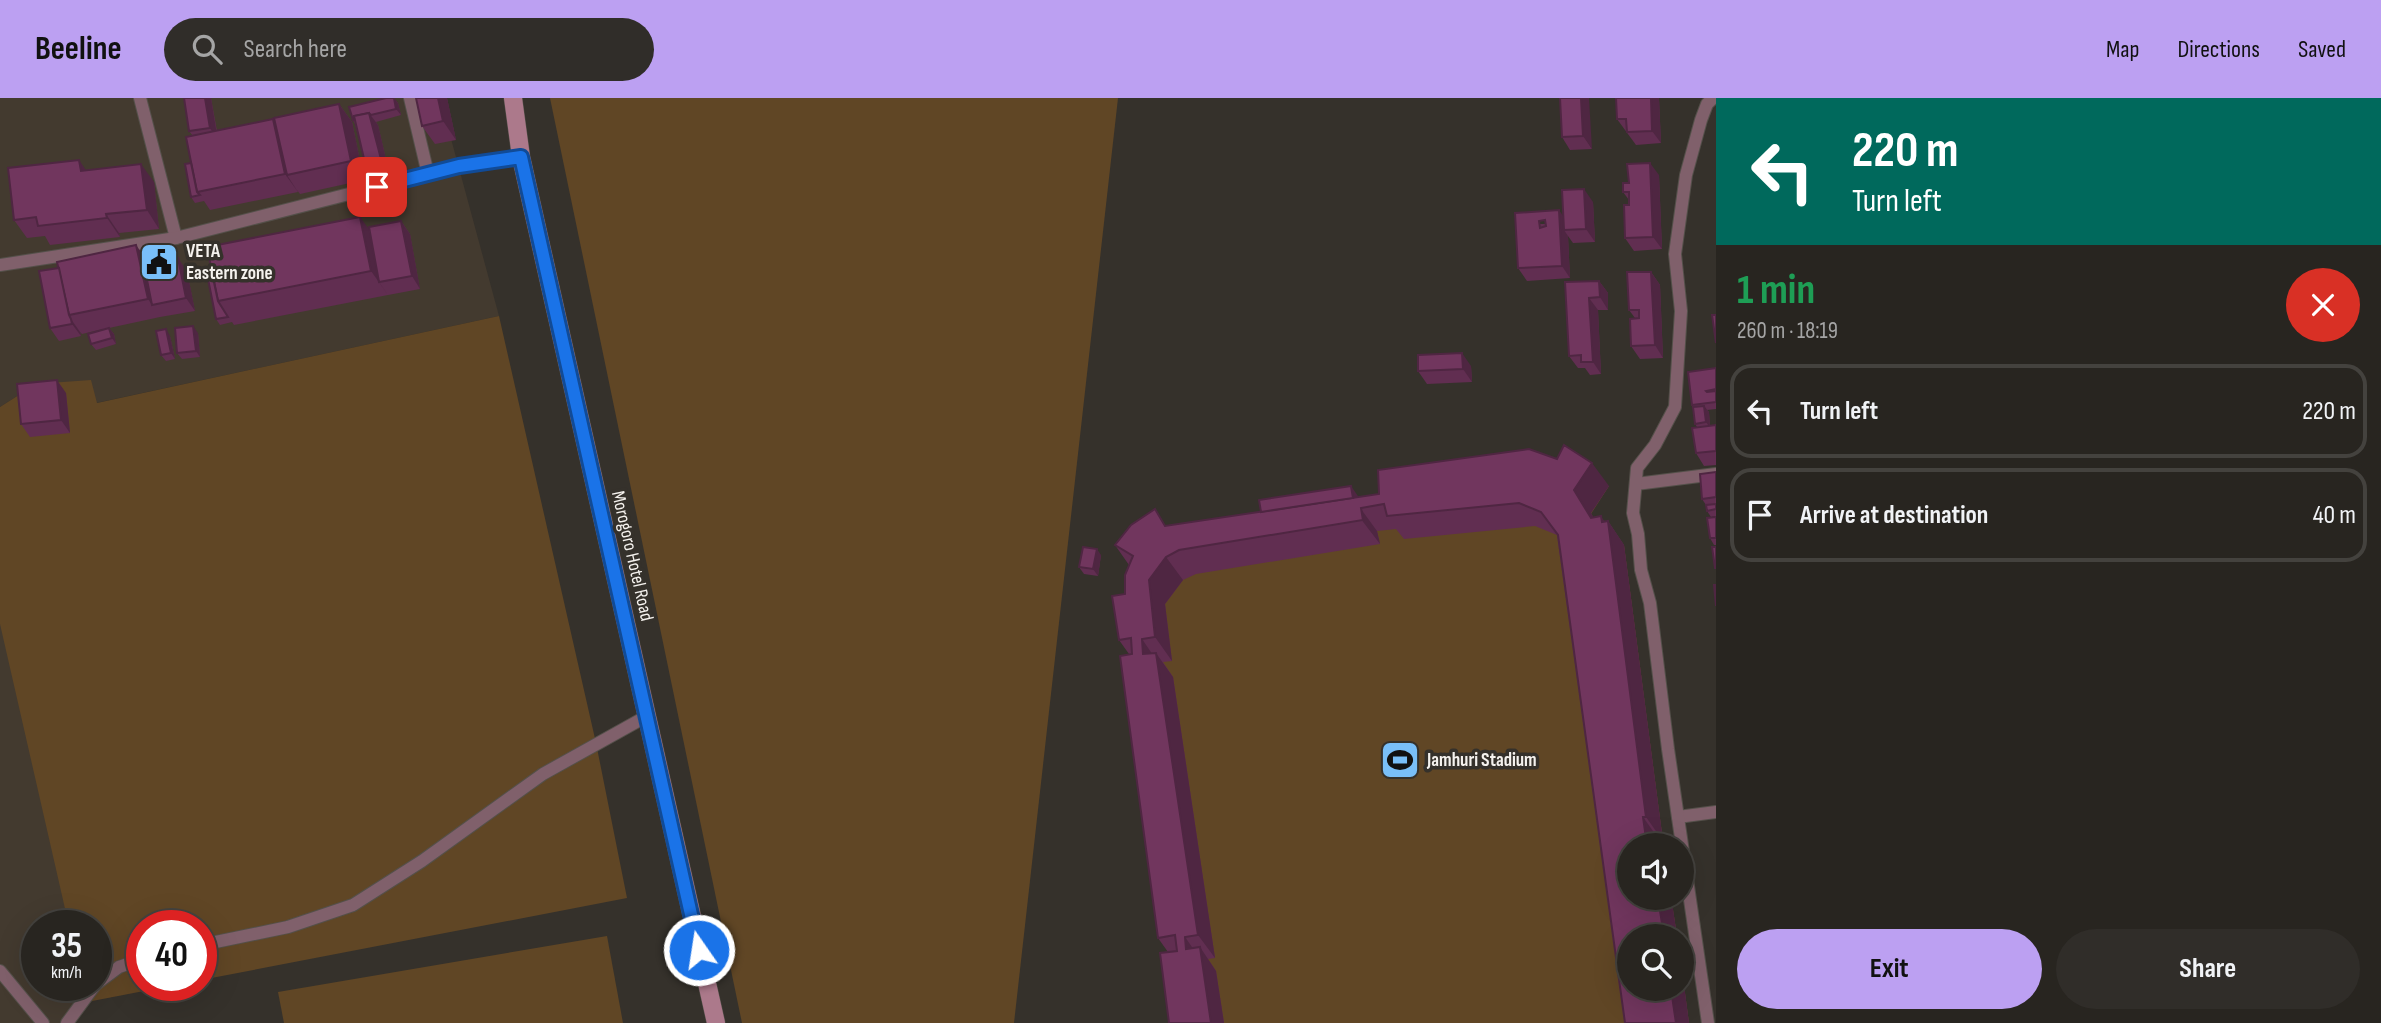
<!DOCTYPE html>
<html lang="en">
<head>
<meta charset="utf-8">
<style>
  body { margin:0; font-family:"Sofia Sans Condensed",sans-serif; background:#302d29; color:#f1f3f6; height:100vh; display:flex; flex-direction:column; font-size:26px; white-space:nowrap }
  * { box-sizing:border-box; margin:0 }
  p { font-size:23px; color:#a5a5a5 }
  .icon { flex:none; width:38px; height:38px; fill:none; stroke:currentColor; stroke-width:2; stroke-linecap:round; stroke-linejoin:round }
  .map { position:relative; flex:1; overflow:hidden }
  .side { display:flex; flex-direction:column; background:#282520; width:665px }
  .side>* { flex:none }
  .guide { background:#00695c; color:#fff; overflow:hidden }
  .tools { position:absolute; left:1617px; top:735px; display:grid; gap:14px }
  .tools a { display:grid; place-items:center; width:77px; height:77px; border-radius:50%; background:#282520; box-shadow:0 7px 28px #0002,0 0 0 2px #44423e; font-size:35px }
  .speed { position:absolute; left:21px; top:812px; display:flex; gap:14px; font-size:35px; font-weight:700; text-align:center }
  .speed>* { display:grid; place-content:center; width:91px; height:91px; border-radius:50%; background:#282520; box-shadow:0 7px 28px #0002,0 0 0 2px #44423e; line-height:1 }
  .speed small { font-size:18px; font-weight:400 }
  .speed .limit { border:10px solid #d22; background:#fff; color:#111 }
  .pin { position:absolute; display:grid; place-items:center; width:60px; height:60px; color:#fff; margin:-30px; border-radius:14px; box-shadow:0 4px 10px #0006 }
  .me { position:absolute; width:77px; margin:-38px; rotate:347deg; stroke-linejoin:round; filter:drop-shadow(0 0 5px #0008) }
  .turn { display:flex; align-items:center; gap:24px; height:147px; padding:0 21px; font-size:32px }
  .turn .icon { width:91px; height:91px; stroke-width:2.5 }
  .turn b { display:block; font-size:49px; line-height:60px }
  .round { display:grid; place-items:center; flex:none; width:74px; height:74px; border-radius:37px; background:#302d29 }
  .summary { display:flex; align-items:center; justify-content:space-between; height:119px; padding:0 21px }
  h1 { font-size:42px; font-weight:700; line-height:52px; color:#1e9e55 }
  .primary-button { display:flex; gap:14px; margin-top:auto; padding:14px 21px }
  .primary-button a { flex:1; height:80px; border-radius:42px; background:#bca0f2; color:#111; font-size:28px; font-weight:700; line-height:80px; text-align:center }
  .primary-button a+a { background:#302d29; color:#f1f3f6 }
  ul { padding:0; list-style:none }
  li { display:flex; align-items:center; gap:21px; height:94px; margin:0 14px 10px; padding:0 7px; border:4px solid #44423e; border-radius:21px }
  li div { flex:1 }
  li b { display:block; font-size:26px }
  li em { font-style:normal }
  header { display:flex; align-items:center; gap:42px; box-sizing:border-box; height:98px; padding:0 35px; background:#bca0f2; color:#111 }
  header strong { font-size:33px }
  nav { display:flex; gap:38px; margin-inline-start:auto; font-size:24px }
  .search { width:490px; height:63px; background:#302d29; display:flex; align-items:center; gap:18px; box-sizing:border-box; padding:0 24px; border-radius:38px; color:#a5a5a5; font-size:26px }
  main { display:flex; flex:1; min-height:0 }
  .map>svg:first-child { display:block }
  .built { fill:#433a2f }
  .green { fill:#604625 }
  .lines { fill:none; stroke-linecap:round; stroke-linejoin:round }
  .lane-casing { stroke:#54504a; stroke-width:14 }
  .secondary-casing { stroke:#54504a; stroke-width:19 }
  .lane { stroke:#80606b; stroke-width:12 }
  .secondary { stroke:#ac798b; stroke-width:18 }
  .wall { fill:#612e51; fill-rule:evenodd }
  .shaded-wall { fill:#4f2642 }
  .building { fill:#71365e; stroke:#4f2642; stroke-width:2; fill-rule:evenodd }
  .route-casing { stroke:#114b97; stroke-width:18 }
  .route { stroke:#1a73e8; stroke-width:12 }
  .labels { text-anchor:middle; dominant-baseline:central; stroke-width:7; stroke-linejoin:round; paint-order:stroke }
  .poi-label { font-size:19px; font-weight:bold; fill:#f5f2ee; stroke:#35312b; text-anchor:start }
  .street-label { font-size:19px; fill:#f5f2ee; stroke:#35312b }
</style>
</head>
<body>
<header>
<strong>Beeline</strong>
<div class="search"><svg class="icon" aria-label="search" viewBox="0 0 24 24"><circle cx="10" cy="10" r="6"/><path d="M15 15l6 6"/></svg>Search here</div>
<nav><a>Map</a><a>Directions</a><a>Saved</a></nav>
</header>
<main>
<div class="map">
<svg width="1716" height="925" viewBox="0 0 1716 925">
  <rect width="100%" height="100%" fill="#35312b"/>
  <!-- built -->
  <g class="built">
    <path d="M0 0H440L499 218 96 305 33 288 0 309Z"/>
    <path d="M0 522 70 828H37V887H84L87 903 75 925H0Z"/>
  </g>
  <!-- green -->
  <g class="green">
    <path d="M550 0H1118L1014 925H742Z"/>
    <path d="M499 218 596 645 627 800 201 882V828H142V887H175L87 904 83 887H96V828H69L0 526V309L33 288 49 285 91 282 97 305Z"/>
    <path d="M1609 388 1591 416 1608 443 1624 447 1663 743H1660L1661 747H1629V800L1672 805 1677 838H1629V891H1682V872L1689 925H1183L1132 471Z"/>
    <path d="M607 838 623 925H284L278 894Z"/>
  </g>
  <g class="lines">
    <!-- lane casing -->
    <g class="lane-casing">
      <g id="lane">
        <path d="M140 0 176 140"/>
        <path d="M410 0 428 76"/>
        <path d="M0 167 176 140 459 68 521 59"/>
        <path d="M1636 386 1716 376"/>
        <path d="M1678 719 1716 714"/>
        <path d="M201 847 288 829 353 807 422 763 543 676 647 618"/>
        <path d="M0 873 43 925"/>
        <path d="M96 886 119 869 142 861"/>
        <path d="M67 925 95 887"/>
        <path d="M1708 925 1668 651 1650 505 1641 472 1638 436 1633 415 1637 370 1655 347 1675 309 1681 213 1675 156 1686 77 1701 22 1707 6 1713 0"/>
      </g>
    </g>
    <!-- secondary casing -->
    <g class="secondary-casing">
      <path id="secondary" d="M513 0 521 59 716 925"/>
    </g>
    <!-- lane -->
    <use href="#lane" class="lane"/>
    <!-- secondary -->
    <use href="#secondary" class="secondary"/>
  </g>
  <!-- wall -->
  <g class="wall">
    <path d="M184 0H211L217 33 275 24 339 6 352 24 364 82 300 96 297 92 298 94 210 112 204 103 195 105 191 99 193 38 189 33Z"/>
    <path d="M386 0H394L398 5 401 17 376 24 378 27 389 74 373 78 365 65 355 26 353 22Z"/>
    <path d="M447 0 456 42 435 46 422 28Z"/>
    <path d="M1560 0 1592 51 1570 52 1562 39Z"/>
    <path d="M1659 0 1661 45 1636 47 1617 21Z"/>
    <path d="M86 72 154 84 159 131 119 135 120 139 50 147 45 138 27 140 14 122Z"/>
    <path d="M1659 77 1662 151 1634 153 1625 140 1629 102 1623 94 1629 85Z"/>
    <path d="M1593 104 1595 144 1573 145 1568 138 1570 180 1527 183 1518 170 1515 115 1564 119ZM1545 122 1546 126H1539V123Z"/>
    <path d="M401 123 410 136 420 191 388 197V196V197L234 227 232 224 220 227 216 221 207 176Z"/>
    <path d="M149 166 187 173 195 213 160 219 109 230 114 236 116 246 96 252 91 246 103 231 82 236 80 234 81 238 59 243 50 230Z"/>
    <path d="M1651 174 1660 187 1663 260 1640 261 1631 248 1635 220 1629 212Z"/>
    <path d="M1599 183 1608 195V212H1598L1601 276 1590 277 1585 270H1578L1569 258 1565 184Z"/>
    <path d="M198 235 200 259 182 261 177 255Z"/>
    <path d="M170 238 175 261 166 263 161 257Z"/>
    <path d="M1471 268 1472 284 1427 286 1418 273Z"/>
    <path d="M1716 270V311L1707 312 1709 314 1710 328 1716 327V367L1704 368 1696 355 1697 329 1695 326 1694 309 1692 307Z"/>
    <path d="M66 295 70 335 30 339 21 326Z"/>
    <path d="M1716 374V418L1711 419 1707 413 1706 407 1702 401Z"/>
    <path d="M1609 388 1591 415 1593 419 1605 423H1608L1624 447 1663 743H1660L1661 747H1629L1672 805 1677 838H1629L1682 891V872L1689 925H1625L1557 437 1535 428 1404 441 1396 431 1377 433 1380 446 1196 476 1183 482 1165 506 1172 563 1163 564 1173 579 1215 860 1208 861 1216 873 1224 925H1169L1168 854 1158 840 1129 556 1119 542 1129 467 1115 447 1167 428 1359 399Z"/>
    <path d="M1716 419V447H1714L1710 440Z"/>
    <path d="M1101 457 1098 478 1084 476 1079 469Z"/>
  </g>
  <!-- shaded-wall -->
  <g class="shaded-wall">
    <path d="M205 0H211L218 43 210 30Z"/>
    <path d="M394 0 398 5 401 17 396 11Z"/>
    <path d="M438 0H447L456 42 443 23Z"/>
    <path d="M1581 0H1589L1592 51 1583 38Z"/>
    <path d="M1651 0H1659L1661 45 1652 33Z"/>
    <path d="M339 6 352 24 364 82 351 63Z"/>
    <path d="M369 15 378 27 389 74 381 61Z"/>
    <path d="M273 21 286 40 287 77 298 94 285 76Z"/>
    <path d="M79 62 92 81 81 73Z"/>
    <path d="M1650 65 1659 77 1662 151 1653 139Z"/>
    <path d="M141 66 154 84 159 131 147 112Z"/>
    <path d="M1584 91 1593 104 1595 144 1586 131Z"/>
    <path d="M1559 112 1568 125 1564 132 1568 138 1570 180 1562 168Z"/>
    <path d="M106 116 119 135 120 139 107 120Z"/>
    <path d="M360 119 377 142 379 184 388 197 371 173Z"/>
    <path d="M401 123 410 136 420 191 412 178Z"/>
    <path d="M136 147 149 165 158 206 152 207 160 219 148 201Z"/>
    <path d="M178 160 187 173 195 213 186 200Z"/>
    <path d="M1651 174 1660 187 1663 260 1655 247Z"/>
    <path d="M1599 183 1608 195V212L1600 199Z"/>
    <path d="M1589 200 1598 212 1601 276 1593 264Z"/>
    <path d="M71 221 80 234 81 238 72 226Z"/>
    <path d="M193 228 198 235 200 259 196 253Z"/>
    <path d="M109 230 114 236 116 246 112 240Z"/>
    <path d="M166 231 170 238 175 261 171 255Z"/>
    <path d="M1462 255 1471 268 1472 284 1463 271Z"/>
    <path d="M57 282 66 295 70 335 61 322Z"/>
    <path d="M1704 308 1709 314 1710 330 1706 324Z"/>
    <path d="M1592 365 1609 388 1591 415 1608 444 1591 420 1574 392Z"/>
    <path d="M1351 388 1360 401 1361 411 1377 433 1380 446 1354 412Z"/>
    <path d="M1601 418 1608 429V423L1624 447 1663 743 1646 719Z"/>
    <path d="M1097 451 1101 457 1098 478 1093 471Z"/>
    <path d="M1166 459 1183 482 1165 506 1172 563 1155 539 1149 482Z"/>
    <path d="M1142 541 1157 563 1156 555 1173 579 1215 860 1198 837 1143 556Z"/>
    <path d="M1643 719 1660 743 1661 747H1647Z"/>
    <path d="M1658 800H1669L1672 805 1677 838H1664Z"/>
    <path d="M1185 839 1201 862 1200 849 1216 873 1224 925H1211L1186 851Z"/>
    <path d="M1682 872 1689 925H1676L1671 891H1682Z"/>
  </g>
  <!-- building -->
  <g class="building">
    <path d="M184 0H205L210 30 189 33Z"/>
    <path d="M386 0H394L396 11 371 17 369 15 354 18V21L353 22 349 9Z"/>
    <path d="M416 0H438L443 23 422 28Z"/>
    <path d="M1560 0H1581L1583 38 1562 39Z"/>
    <path d="M1616 0H1651L1652 33 1627 34 1626 21H1617Z"/>
    <path d="M339 6 351 63 287 77 274 20Z"/>
    <path d="M369 15 381 61 365 65 354 18Z"/>
    <path d="M273 21 285 76 197 94 186 39Z"/>
    <path d="M79 62 81 73 141 66 147 112 106 116 107 120 38 128 36 119 14 122 8 70Z"/>
    <path d="M191 65 197 94 200 97 191 99 185 66Z"/>
    <path d="M1650 65 1653 139 1625 140 1624 107H1629V94H1623V85H1629L1627 66Z"/>
    <path d="M1584 91 1586 131 1564 132 1562 92Z"/>
    <path d="M1559 112 1562 168 1518 170 1515 115ZM1545 122 1546 128 1540 130 1539 123Z"/>
    <path d="M360 119 371 173 218 203 207 149Z"/>
    <path d="M401 123 412 178 379 184 369 129Z"/>
    <path d="M136 147 148 201 69 217 57 164Z"/>
    <path d="M178 160 186 200 152 207 144 167Z"/>
    <path d="M59 170 69 217 71 221 72 226 50 230 39 173Z"/>
    <path d="M1627 174H1651L1655 247 1631 248 1630 221 1639 220V212H1629Z"/>
    <path d="M212 175 218 203 228 219 216 221 207 176Z"/>
    <path d="M1599 183 1600 199 1589 200 1593 264H1581V257L1569 258 1565 184Z"/>
    <path d="M1712 217H1716V245Z"/>
    <path d="M193 228 196 253 177 255 175 230Z"/>
    <path d="M109 230 112 240 91 246 88 236Z"/>
    <path d="M166 231 171 255 161 257 156 233Z"/>
    <path d="M1462 255 1463 271 1418 273V257Z"/>
    <path d="M1716 270V291L1706 293 1707 294 1716 293V304L1692 307 1688 274Z"/>
    <path d="M57 282 61 322 21 326 17 286Z"/>
    <path d="M1704 308 1706 324 1695 326 1693 309Z"/>
    <path d="M1716 327V353L1696 355 1692 330Z"/>
    <path d="M1564 347 1592 365 1574 392 1591 420 1601 418 1602 424 1608 423 1646 719H1643L1647 747H1629V800H1658L1664 838H1629V891H1671L1676 925H1625L1558 437 1541 414 1519 405 1387 418 1384 406 1361 410 1363 422 1179 452 1166 459 1149 482 1155 539 1142 541 1143 556 1156 555 1198 837 1185 839 1186 851 1200 849 1211 925H1169L1160 855 1177 853 1175 837 1158 840 1120 558 1132 556 1131 540 1119 542 1112 498 1125 496V477L1133 458 1115 447 1131 427 1155 411 1165 428 1379 396 1378 372 1529 351 1557 361Z"/>
    <path d="M1716 374V399L1702 401 1700 376Z"/>
    <path d="M1351 388 1353 400 1261 414 1259 402Z"/>
    <path d="M1716 406V411L1707 413 1706 407Z"/>
    <path d="M1716 419V440H1710L1707 420Z"/>
    <path d="M1083 449 1097 451 1093 471 1079 469Z"/>
    <path d="M1712 449H1716V470H1715Z"/>
    <path d="M1714 487H1716V508Z"/>
  </g>
  <g class="lines">
    <!-- route casing -->
    <g class="route-casing">
      <path id="route" d="M377 89 459 68 521 59 699 852"/>
    </g>
    <!-- route -->
    <use href="#route" class="route"/>
  </g>
  <!-- icons -->
  <defs>
    <g id="civic-square" transform="scale(2.0125)"><rect x="-9" y="-9" width="18" height="18" rx="4" fill="#79bff8" stroke="#35312b"/><path d="M-.6-6.5H3V-4.5H.6V-3L4-1V1h2V6H-6V1h2V-1L-.6-3ZM-1.2 2.5V6h2.4V2.5Z" fill="#111"/></g>
    <g id="stadium-square" transform="scale(2.0125)"><rect x="-9" y="-9" width="18" height="18" rx="4" fill="#79bff8" stroke="#35312b"/><path d="M0-5a6.5 5 0 1 0 0 10a6.5 5 0 1 0 0-10ZM-3.5-1.8h7v3.6h-7Z" fill="#111"/></g>
  </defs>
  <g fill-rule="evenodd">
    <use href="#civic-square" x="159" y="164"/>
    <use href="#stadium-square" x="1400" y="662"/>
  </g>
  <g class="labels">
    <!-- poi labels -->
    <g class="poi-label">
      <text x="186" y="153">VETA<tspan x="186" dy="22">Eastern zone</tspan></text>
      <text x="1427" y="662">Jamhuri Stadium</text>
    </g>
    <!-- street labels -->
    <g class="street-label">
      <text transform="translate(632 458) rotate(77)">Morogoro Hotel Road</text>
    </g>
  </g>
</svg>
<div class="tools">
<a><svg class="icon" aria-label="sound" viewBox="0 0 24 24"><path d="M4 9h4l5-4v14l-5-4H4zM17 9q2 3 0 6"/></svg></a>
<a><svg class="icon" aria-label="search" viewBox="0 0 24 24"><circle cx="10" cy="10" r="6"/><path d="M15 15l6 6"/></svg></a>
</div>
<div class="speed"><div>35<small>km/h</small></div><div class="limit">40</div></div>
<div class="pin" style="left:377px;top:89px;background:#d93025"><svg class="icon" aria-label="arrive" viewBox="0 0 24 24"><path d="M6 21V4h12l-3 4 3 4H6"/></svg></div>
<svg class="me" style="left:699px;top:852px" viewBox="-20 -20 40 40"><circle r="17" fill="#1a73e8" stroke="#fff" stroke-width="3"/><path d="M0-11L8 9 0 5-8 9z" fill="#fff"/></svg>
</div>
<section class="side">
<div class="guide">
<div class="turn"><svg class="icon" aria-label="left" viewBox="0 0 24 24"><path d="M17 20v-9H6M10 6l-5 5 5 5"/></svg><div><b>220 m</b>Turn left</div></div>
</div>
<div class="summary"><div><h1>1 min</h1><p>260 m · 18:19</p></div><a class="round" style="background:#d93025;color:#fff"><svg class="icon" aria-label="close" viewBox="0 0 24 24"><path d="M6 6l12 12M18 6L6 18"/></svg></a></div>
<ul>
<li><svg class="icon" aria-label="left" viewBox="0 0 24 24"><path d="M17 20v-9H6M10 6l-5 5 5 5"/></svg><div><b>Turn left</b></div><em>220 m</em></li>
<li><svg class="icon" aria-label="arrive" viewBox="0 0 24 24"><path d="M6 21V4h12l-3 4 3 4H6"/></svg><div><b>Arrive at destination</b></div><em>40 m</em></li>
</ul>
<div class="primary-button"><a>Exit</a><a>Share</a></div>
</section>
</main>
</body>
</html>
